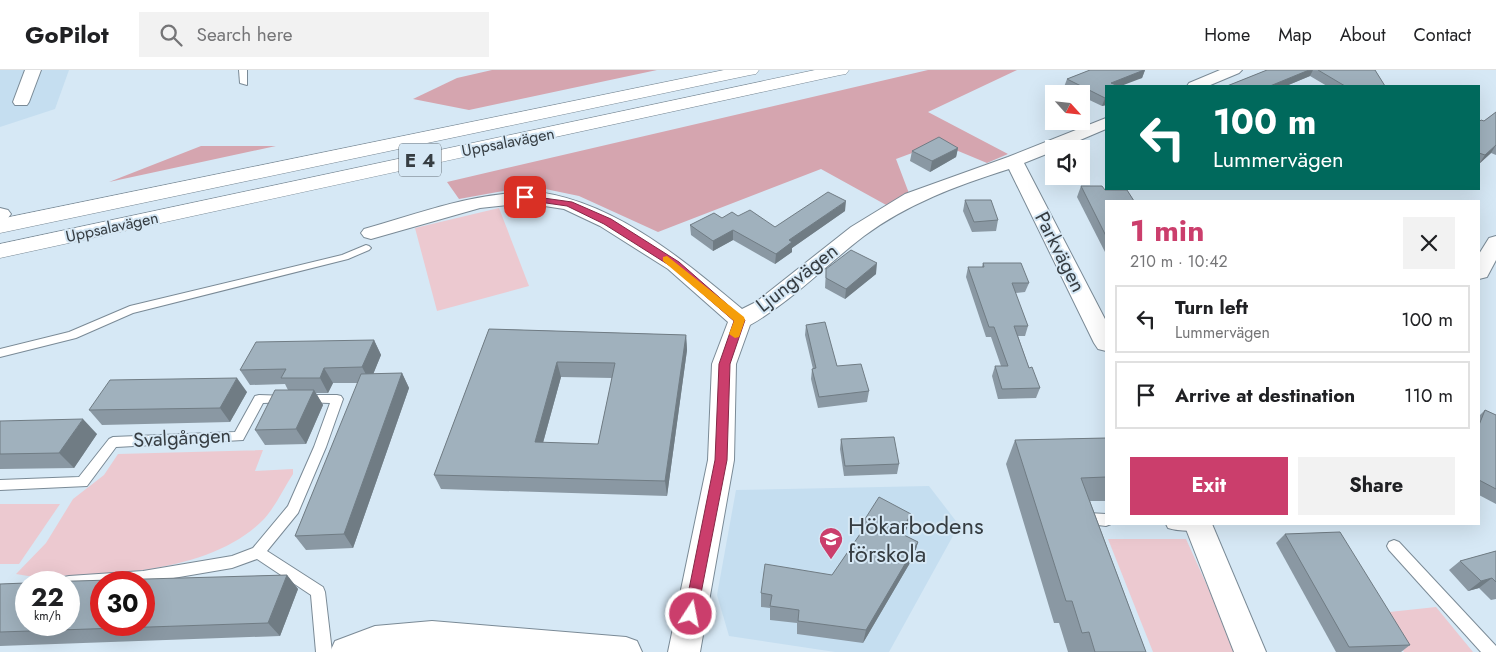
<!DOCTYPE html>
<html lang="en">
<head>
<meta charset="utf-8">
<style>
  body { margin:0; font-family:Jost,sans-serif; background:#f2f2f2; color:#202124; height:100vh; display:flex; flex-direction:column; font-size:19px; white-space:nowrap }
  * { box-sizing:border-box; margin:0 }
  p { font-size:16px; color:#757577 }
  .icon { flex:none; width:28px; height:28px; fill:none; stroke:currentColor; stroke-width:2; stroke-linecap:round; stroke-linejoin:round }
  .map { position:relative; flex:1; overflow:hidden }
  .drawer { position:absolute; left:1105px; top:130px; width:375px; height:325px; display:flex; flex-direction:column; background:#fff; border-radius:0px; box-shadow:0 5px 20px #0002 }
  .drawer>* { flex:none }
  .hud { position:absolute; left:1105px; top:15px; width:375px; height:105px; border-radius:0px; box-shadow:0 5px 20px #0002; background:#00695c; color:#fff; overflow:hidden }
  .needle { width:32px; rotate:117deg }
  .tools { position:absolute; left:1045px; top:15px; display:grid; gap:10px }
  .tools a { display:grid; place-items:center; width:45px; height:45px; border-radius:0px; background:#fff; box-shadow:0 5px 20px #0002; font-size:25px }
  .speed { position:absolute; left:15px; top:501px; display:flex; gap:10px; font-size:25px; font-weight:700; text-align:center }
  .speed>* { display:grid; place-content:center; width:65px; height:65px; border-radius:50%; background:#fff; box-shadow:0 5px 20px #0002; line-height:1 }
  .speed small { font-size:12px; font-weight:400 }
  .speed .limit { border:8px solid #d22; background:#fff; color:#111 }
  .pin { position:absolute; display:grid; place-items:center; width:42px; height:42px; color:#fff; margin:-21px; border-radius:10px; box-shadow:0 2px 8px #0006 }
  .me { position:absolute; width:55px; margin:-28px; rotate:11deg; stroke-linejoin:round; filter:drop-shadow(0 0 4px #0008) }
  .turn { display:flex; align-items:center; gap:18px; height:105px; padding:0 25px; font-size:22px }
  .turn .icon { width:65px; height:65px; stroke-width:2.5 }
  .turn b { display:block; font-size:35px; line-height:42px }
  .round { display:grid; place-items:center; flex:none; width:52px; height:52px; border-radius:0px; background:#f2f2f2 }
  .summary { display:flex; align-items:center; justify-content:space-between; height:85px; padding:0 25px }
  h1 { font-size:30px; font-weight:700; line-height:38px; color:#cb3e6c }
  .cta { display:flex; gap:10px; margin-top:auto; padding:10px 25px }
  .cta a { flex:1; height:58px; border-radius:0px; background:#cb3e6c; color:#fff; font-size:20px; font-weight:700; line-height:58px; text-align:center }
  .cta a+a { background:#f2f2f2; color:#202124 }
  ul { padding:0; list-style:none }
  li { display:flex; align-items:center; gap:15px; height:68px; margin:0 10px 8px; padding:0 15px; border:2px solid #e0e0e0; border-radius:0px }
  li div { flex:1 }
  li b { display:block; font-size:19px }
  li em { font-style:normal }
  header { display:flex; align-items:center; gap:30px; box-sizing:border-box; height:70px; padding:0 25px; background:#fff; border-bottom:1px solid #e0e0e0 }
  header strong { font-size:24px }
  nav { display:flex; gap:28px; margin-inline-start:auto; font-size:18px }
  .search { width:350px; height:45px; background:#f2f2f2; display:flex; align-items:center; gap:12px; box-sizing:border-box; padding:0 18px; border-radius:0px; color:#757577; font-size:19px }
  .map>svg:first-child { display:block }
  .built { fill:#c5def0 }
  .green { fill:#ecc9d0 }
  .forest { fill:#d5a5af }
  .lines { fill:none; stroke-linecap:round; stroke-linejoin:round }
  .lane-casing { stroke:#7a8a96; stroke-width:2 }
  .street-casing { stroke:#7a8a96; stroke-width:2 }
  .highway-casing { stroke:#7a8a96; stroke-width:1 }
  .lane { fill:#fff; fill-rule:evenodd }
  .street { fill:#fff; fill-rule:evenodd }
  .highway { fill:#fff; fill-rule:evenodd }
  .wall { fill:#8a98a3; fill-rule:evenodd }
  .shaded-wall { fill:#707c84 }
  .building { fill:#a0b1bd; stroke:#707c84; fill-rule:evenodd }
  .route { fill:#cb3e6c; stroke:#842846 }
  .slow { fill:#f59e0b }
  .labels { text-anchor:middle; dominant-baseline:central; stroke-width:4; stroke-linejoin:round; paint-order:stroke }
  .far-street-label { font-size:16px; fill:#363d42; stroke:#d6e8f5 }
  .shield { fill:#d6e8f5; stroke:#667078; stroke-width:1 }
  .shield-label { font-size:19px; font-weight:bold; fill:#363d42 }
  .street-label { font-size:20px; fill:#363d42; stroke:#d6e8f5 }
  .near-poi-label { font-size:24px; fill:#363d42; stroke:#d6e8f5; text-anchor:start }
</style>
</head>
<body>
<header>
<strong>GoPilot</strong>
<div class="search"><svg class="icon" aria-label="search" viewBox="0 0 24 24"><circle cx="10" cy="10" r="6"/><path d="M15 15l6 6"/></svg>Search here</div>
<nav><a>Home</a><a>Map</a><a>About</a><a>Contact</a></nav>
</header>
<div class="map">
<svg width="1496" height="582" viewBox="0 0 1496 582">
  <rect width="100%" height="100%" fill="#d6e8f5"/>
  <!-- built -->
  <g class="built">
    <path d="M0 0H69L55 39 0 57Z"/>
    <path d="M929 416 959 455 889 582H835L729 566 717 525 736 420Z"/>
  </g>
  <!-- green -->
  <g class="green">
    <path d="M499 138 529 216 437 241 415 158Z"/>
    <path d="M263 380 255 401 293 399V404C284 418 275 437 264 449 210 505 100 506 28 506L16 504 46 473 73 429 104 405 118 384Z"/>
    <path d="M0 434H60L19 494H0Z"/>
    <path d="M1108 469H1186L1237 582H1153Z"/>
    <path d="M1436 537 1473 582H1404L1380 543Z"/>
  </g>
  <!-- forest -->
  <g class="forest">
    <path d="M492 0H657L469 40 413 29 457 8Z"/>
    <path d="M928 0H1017L928 42 1008 84 987 93 939 73 896 89 910 126 888 136 821 99 658 162 579 126 531 116 459 129 447 112Z"/>
    <path d="M201 76H276L109 112Z"/>
  </g>
  <g class="lines">
    <!-- lane casing -->
    <g class="lane-casing">
      <g id="lane">
        <path d="M239 0H247V15L240 13Z"/>
        <path d="M366 175 369 176 371 178 369 180 348 189 133 243 76 268 0 287V279L69 262 130 236 342 185Z"/>
        <path d="M259 325 288 326 290 329 288 332 263 333 243 370 116 377 87 416 0 420V410L79 407 109 369 113 367 235 362 255 326Z"/>
        <path d="M305 325H337L341 326 343 329 326 377 298 443 267 481 323 517 325 522 332 582H316L311 525 257 489 232 498 144 513 101 512V516L69 518V512H62L64 507 69 506 143 501 232 486 253 478 288 436 314 377 330 333 301 332 299 329 301 326Z"/>
        <path d="M1088 443 1106 444V454H1111L1106 456 1098 455 1096 459 1091 461 1086 459 1081 449 1083 445Z"/>
        <path d="M1166 454H1204L1205 455 1203 459C1193 462 1178 461 1168 458Z"/>
        <path d="M1394 470 1399 472 1496 576V582H1481L1389 480 1387 476 1389 472Z"/>
      </g>
    </g>
    <!-- street casing -->
    <g class="street-casing">
      <g id="street">
        <path d="M25 0H41L29 32 27 35H15L13 32Z"/>
        <path d="M1220 0H1242L1239 3 1208 16H1187L1189 13Z"/>
        <path d="M1106 48V59L1059 79H1054V81L1024 93 1106 251V281L1098 279 1094 273 1009 99C958 115 907 134 864 166 826 195 792 231 750 255L736 294 734 390 700 582H668L708 390 712 294 728 252 668 199 600 156 564 139 525 133 480 138 371 169 364 167 361 163 364 159C410 146 456 129 503 124 511 123 519 121 526 121 608 126 681 188 742 239L756 232 851 157 905 124 1008 87Z"/>
        <path d="M0 138 8 140 11 144 8 148 0 150Z"/>
        <path d="M1496 166V190L1487 207 1479 209V184L1489 168Z"/>
        <path d="M1184 454H1212L1266 582H1234Z"/>
        <path d="M432 551 626 567 637 571 642 582H330L335 571 375 556Z"/>
      </g>
    </g>
    <!-- highway casing -->
    <g class="highway-casing">
      <g id="highway">
        <path d="M724 0H759L756 4 750 5 0 163V149Z"/>
        <path d="M815 0H849L846 4 840 5 0 188V174Z"/>
      </g>
    </g>
    <!-- lane -->
    <use href="#lane" class="lane"/>
    <!-- street -->
    <use href="#street" class="street"/>
    <!-- highway -->
    <use href="#highway" class="highway"/>
  </g>
  <!-- wall -->
  <g class="wall">
    <path d="M1090 0H1145L1142 8 1106 16V35L1102 36 1081 26V24H1077L1064 17 1067 9Z"/>
    <path d="M1267 0H1375L1385 16H1327L1310 6 1286 16H1227Z"/>
    <path d="M1496 42V85L1491 83 1479 94V52L1484 51Z"/>
    <path d="M958 78 956 87 930 102 910 91 912 81Z"/>
    <path d="M1081 116 1105 120 1106 131V184L1077 127Z"/>
    <path d="M965 130 998 150 996 161 972 162 963 141Z"/>
    <path d="M845 141 792 178V182L775 194 733 170 713 181 691 165 690 155 722 148 738 146 775 157Z"/>
    <path d="M983 193 1029 213 1025 222 1015 223 1028 256 1025 266H1018L1029 298 1040 318 1036 328 998 329 992 306 995 296H1001L991 267H986L966 207 968 197H982Z"/>
    <path d="M826 199 876 204 845 229 825 218Z"/>
    <path d="M806 255 837 296 869 321 867 332 818 338 811 309 812 299H813L805 265Z"/>
    <path d="M489 259 686 265 687 280 667 426 441 419 434 405ZM561 307 612 308 598 374 543 373Z"/>
    <path d="M374 270 381 285 373 304 402 303 409 318 353 478 306 480 295 466 358 313H333L328 323H316L323 335 306 374 265 375 255 360 288 320 285 314 250 315 240 300Z"/>
    <path d="M247 322 230 352 102 355 89 340Z"/>
    <path d="M1485 340 1496 345V434L1479 425V346Z"/>
    <path d="M0 351 97 364 74 398 0 399Z"/>
    <path d="M1106 368V431H1090L1146 582H1068L1059 553H1054L1006 394 1015 370Z"/>
    <path d="M841 369 899 394 897 404 844 406 840 379Z"/>
    <path d="M911 444 907 458 904 465 918 472 914 486 863 573 797 564V553L770 550V538L761 537V523L832 505 864 458 865 449Z"/>
    <path d="M1285 464 1410 575 1401 582H1336L1276 473Z"/>
    <path d="M1496 481V529L1491 530 1479 518 1468 521 1449 500 1460 491Z"/>
    <path d="M287 505 298 519 280 566 0 576V514Z"/>
  </g>
  <!-- shaded-wall -->
  <g class="shaded-wall">
    <path d="M1144 0H1145L1142 8 1121 16H1110L1111 13Z"/>
    <path d="M1309 0H1313L1310 6 1286 16H1270Z"/>
    <path d="M1106 27V35L1102 36 1105 28Z"/>
    <path d="M1496 75 1491 83 1479 94 1485 85Z"/>
    <path d="M958 78 956 87 930 102 932 91Z"/>
    <path d="M846 131 845 141 792 178V182L775 194 776 184 789 170Z"/>
    <path d="M733 160V170L713 181V171Z"/>
    <path d="M877 193 876 204 845 229 846 219Z"/>
    <path d="M686 265 687 280 667 426 665 411Z"/>
    <path d="M374 270 381 285 370 312 362 297Z"/>
    <path d="M557 292 561 307 539 387 535 372Z"/>
    <path d="M324 298 333 313 328 323 320 308Z"/>
    <path d="M402 303 409 318 353 478 344 464Z"/>
    <path d="M237 308 247 322 230 352 220 338Z"/>
    <path d="M314 320 323 335 306 374 296 359Z"/>
    <path d="M83 349 97 364 74 398 59 383Z"/>
    <path d="M911 444 907 458 897 477 900 463Z"/>
    <path d="M918 472 914 486 863 573 866 560Z"/>
    <path d="M287 505 298 519 280 566 268 553Z"/>
    <path d="M1492 508 1479 518 1468 521 1481 511Z"/>
  </g>
  <!-- building -->
  <g class="building">
    <path d="M1090 0H1144L1111 13 1119 16H1106V27L1105 28 1067 9Z"/>
    <path d="M1267 0H1309L1270 16H1227Z"/>
    <path d="M1318 0H1375L1385 16H1345Z"/>
    <path d="M1496 42V75L1485 85 1479 83V52L1481 50 1484 51Z"/>
    <path d="M939 67 958 78 932 91 912 81Z"/>
    <path d="M1081 116H1102L1105 120H1127L1134 131H1106V166Z"/>
    <path d="M828 122 846 131 789 170 792 172 776 184 733 160 713 171 690 155 714 143 722 148 732 142 738 146 750 140 775 157Z"/>
    <path d="M965 130H991L998 150 974 152Z"/>
    <path d="M851 180 877 193 846 219 826 208V199Z"/>
    <path d="M983 193H1021L1029 213H1012L1028 256H1014L1029 298 1032 297 1040 318 1002 319 995 296H1008L994 257H989L968 197H984Z"/>
    <path d="M825 252 837 296 861 294 869 321 819 327 812 299 816 298 806 255Z"/>
    <path d="M489 259 686 265 665 411 434 405ZM557 292 615 293 598 374 535 372Z"/>
    <path d="M374 270 362 297 324 298 320 308H281L286 299 240 300 256 272Z"/>
    <path d="M402 303 344 464 295 466 361 304Z"/>
    <path d="M237 308 220 338 89 340 110 310Z"/>
    <path d="M275 320H314L296 359 255 360Z"/>
    <path d="M1485 340 1496 345V419L1479 410V355Z"/>
    <path d="M83 349 59 383 0 384V351Z"/>
    <path d="M894 367 899 394 845 396 841 369Z"/>
    <path d="M1106 368V407L1081 408 1146 582H1095L1089 562 1082 563 1072 531H1066L1015 370Z"/>
    <path d="M879 427 911 444 900 463 918 472 866 560 798 551 799 540 770 536 772 525 761 523 765 494 832 505 869 451 865 449Z"/>
    <path d="M1340 462 1410 575 1349 577 1285 464Z"/>
    <path d="M1496 481V512L1492 508 1481 511 1460 491Z"/>
    <path d="M287 505 268 553 0 562V514L26 513V555H69V512H40ZM101 512H144V555H101Z"/>
  </g>
  <!-- route -->
  <path class="route" d="M522 125 572 132 611 149 679 192 745 250 730 294 727 390 696 549 691 551 686 549 684 544 715 390 719 294 734 251 672 197 604 154 567 136 525 130 520 127Z"/>
  <!-- slow -->
  <path class="slow" d="M667 186 744 247 745 250 739 267 735 268 729 264 734 251 663 191V187Z"/>
  <!-- icons -->
  <defs>
    <g id="school-pin" transform="scale(1.25)"><path d="M0 17L-7.5 6A9.5 9.5 0 1 1 7.5 6Z" fill="#cb3e6c" stroke="#d6e8f5"/><path d="M0-5L7-2L0 1L-7-2ZM-4 1L0 2.5L4 1V4Q0 6-4 4Z" fill="#fff"/></g>
  </defs>
  <g fill-rule="evenodd">
    <use href="#school-pin" x="831" y="469"/>
  </g>
  <g class="labels">
    <!-- far-street labels -->
    <g class="far-street-label">
      <text transform="translate(508 72) rotate(-11)">Uppsalavägen</text>
      <text transform="translate(112 157) rotate(-12)">Uppsalavägen</text>
    </g>
    <!-- shield labels -->
    <rect class="shield" x="399" y="73.5" width="42" height="33" rx="4"/>
    <g class="shield-label">
      <text x="420" y="90">E 4</text>
    </g>
    <!-- street labels -->
    <g class="street-label">
      <text transform="translate(1060 182) rotate(63)">Parkvägen</text>
      <text transform="translate(797 208) rotate(-38)">Ljungvägen</text>
      <text transform="translate(182 368) rotate(-3)">Svalgången</text>
    </g>
    <!-- near-poi labels -->
    <g class="near-poi-label">
      <text x="848" y="455">Hökarbodens<tspan x="848" dy="28">förskola</tspan></text>
    </g>
  </g>
</svg>
<div class="tools">
<a><svg class="needle" viewBox="-14 -14 28 28"><path d="M0-13l5 13h-10z" fill="#e53935"/><path d="M0 13l5-13h-10z" fill="#757577"/></svg></a>
<a><svg class="icon" aria-label="sound" viewBox="0 0 24 24"><path d="M4 9h4l5-4v14l-5-4H4zM17 9q2 3 0 6"/></svg></a>
</div>
<div class="speed"><div>22<small>km/h</small></div><div class="limit">30</div></div>
<div class="pin" style="left:525px;top:127px;background:#d93025"><svg class="icon" aria-label="arrive" viewBox="0 0 24 24"><path d="M6 21V4h12l-3 4 3 4H6"/></svg></div>
<svg class="me" style="left:691px;top:544px" viewBox="-20 -20 40 40"><circle r="17" fill="#cb3e6c" stroke="#fff" stroke-width="3"/><path d="M0-11L8 9 0 5-8 9z" fill="#fff"/></svg>
<div class="hud">
<div class="turn"><svg class="icon" aria-label="left" viewBox="0 0 24 24"><path d="M17 20v-9H6M10 6l-5 5 5 5"/></svg><div><b>100 m</b>Lummervägen</div></div>
</div>
<section class="drawer">
<div class="summary"><div><h1>1 min</h1><p>210 m · 10:42</p></div><a class="round"><svg class="icon" aria-label="close" viewBox="0 0 24 24"><path d="M6 6l12 12M18 6L6 18"/></svg></a></div>
<ul>
<li><svg class="icon" aria-label="left" viewBox="0 0 24 24"><path d="M17 20v-9H6M10 6l-5 5 5 5"/></svg><div><b>Turn left</b><p>Lummervägen</p></div><em>100 m</em></li>
<li><svg class="icon" aria-label="arrive" viewBox="0 0 24 24"><path d="M6 21V4h12l-3 4 3 4H6"/></svg><div><b>Arrive at destination</b></div><em>110 m</em></li>
</ul>
<div class="cta"><a>Exit</a><a>Share</a></div>
</section>
</div>
</body>
</html>
